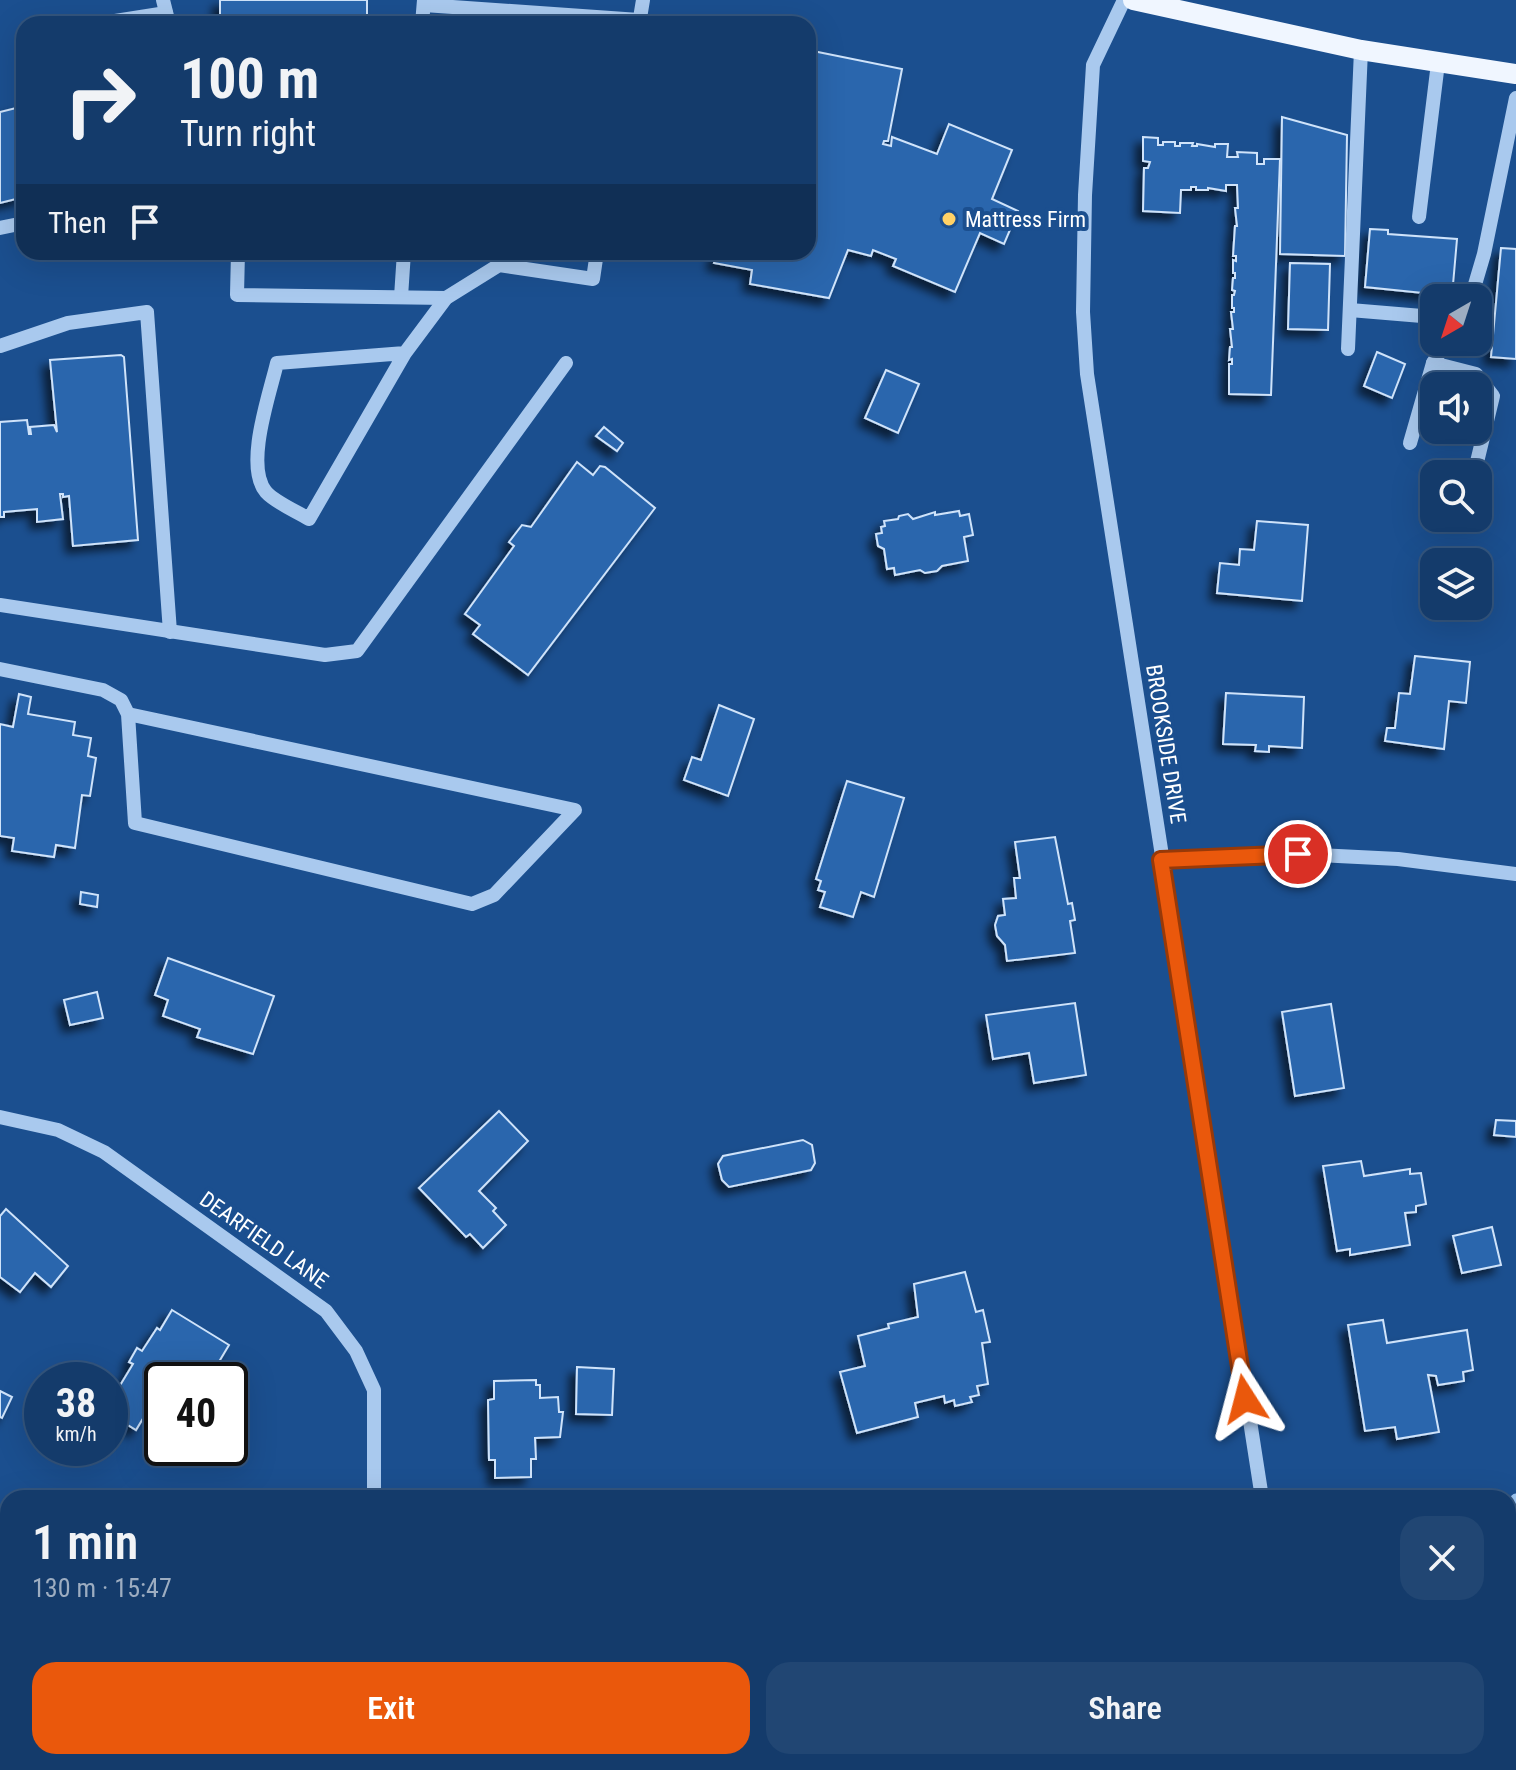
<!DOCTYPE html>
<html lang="en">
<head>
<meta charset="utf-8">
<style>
  body { margin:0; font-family:"Roboto Condensed",sans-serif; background:#214673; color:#f1f3f6; height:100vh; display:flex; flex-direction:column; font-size:30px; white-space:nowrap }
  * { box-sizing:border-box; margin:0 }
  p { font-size:26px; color:#9dadc1 }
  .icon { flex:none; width:44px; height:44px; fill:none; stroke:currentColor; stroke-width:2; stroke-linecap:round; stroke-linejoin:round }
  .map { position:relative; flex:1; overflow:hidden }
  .details { position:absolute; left:0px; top:1490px; width:1516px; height:280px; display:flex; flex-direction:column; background:#143b6b; border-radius:24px 24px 0 0; box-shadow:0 8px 32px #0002,0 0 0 2px #33557e }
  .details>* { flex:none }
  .hud { position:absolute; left:16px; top:16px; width:800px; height:244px; border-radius:24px; box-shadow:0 8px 32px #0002,0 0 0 2px #33557e; background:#143b6b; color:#f1f3f6; overflow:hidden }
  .needle { width:52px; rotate:219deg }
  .fabs { position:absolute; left:1420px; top:284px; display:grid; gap:16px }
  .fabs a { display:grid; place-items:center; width:72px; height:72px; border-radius:16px; background:#143b6b; box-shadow:0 8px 32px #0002,0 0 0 2px #33557e; font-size:40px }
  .speed { position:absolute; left:24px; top:1362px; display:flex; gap:16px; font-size:40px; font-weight:700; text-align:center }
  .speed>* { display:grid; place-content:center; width:104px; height:104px; border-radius:50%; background:#143b6b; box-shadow:0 8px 32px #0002,0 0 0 2px #33557e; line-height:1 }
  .speed small { font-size:20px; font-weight:400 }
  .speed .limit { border:4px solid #111; border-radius:12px; background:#fff; color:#111 }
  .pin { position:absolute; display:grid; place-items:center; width:68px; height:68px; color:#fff; margin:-34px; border:4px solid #fff; border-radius:50%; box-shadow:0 2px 8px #0007 }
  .me { position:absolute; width:88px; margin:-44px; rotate:351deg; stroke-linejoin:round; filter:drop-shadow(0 0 6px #0008) }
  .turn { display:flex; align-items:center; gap:28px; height:168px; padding:0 32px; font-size:36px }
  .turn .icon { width:104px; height:104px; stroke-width:2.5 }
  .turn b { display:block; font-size:56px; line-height:68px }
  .then { display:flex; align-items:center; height:76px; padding:0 32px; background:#0003; gap:16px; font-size:30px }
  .round { display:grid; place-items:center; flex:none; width:84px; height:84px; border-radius:24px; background:#214673 }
  .head { display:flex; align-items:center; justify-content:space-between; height:136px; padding:0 32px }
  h1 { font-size:48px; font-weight:600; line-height:60px }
  .action { display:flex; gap:16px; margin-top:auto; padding:16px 32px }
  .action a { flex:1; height:92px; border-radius:24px; background:#ea580c; color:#fff; font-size:32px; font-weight:600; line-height:92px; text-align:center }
  .action a+a { background:#214673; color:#f1f3f6 }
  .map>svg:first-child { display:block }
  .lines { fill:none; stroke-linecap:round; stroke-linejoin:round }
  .stream { stroke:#9cc4f0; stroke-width:11 }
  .building { fill:#2a66ad; stroke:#cfe3fa; stroke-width:2; filter:url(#shadow) }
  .minor { stroke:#a9c9ee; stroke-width:14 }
  .major { stroke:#f0f6ff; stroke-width:20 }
  .route-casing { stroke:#983908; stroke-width:20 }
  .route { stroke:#ea580c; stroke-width:14 }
  .poi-dot { fill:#ffd166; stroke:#1b4f8f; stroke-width:3 }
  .labels { text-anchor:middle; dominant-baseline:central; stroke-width:8; stroke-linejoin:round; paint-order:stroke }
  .poi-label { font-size:22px; fill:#fff; stroke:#1b4f8f; text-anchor:start }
  .street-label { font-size:22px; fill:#fff; stroke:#1b4f8f }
</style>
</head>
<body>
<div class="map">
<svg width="1516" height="1770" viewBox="0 0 1516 1770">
  <defs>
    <filter id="shadow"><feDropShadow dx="-7" dy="7" stdDeviation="4" flood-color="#0009"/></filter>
  </defs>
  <rect width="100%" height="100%" fill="#1b4f8f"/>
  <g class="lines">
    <!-- stream -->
    <g class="stream">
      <path d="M1508 1508 1516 1499"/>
      <path d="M1508 1727 1516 1728"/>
    </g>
  </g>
  <!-- building -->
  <g class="building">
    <path d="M220 0H367V24L220 22Z"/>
    <path d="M808 50 902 69 888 141H884L883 144 891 146 892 137 937 154 949 124 1012 150 992 199 1018 211 1004 244 980 233 955 292 893 266 896 259 873 250 871 256 848 250 829 298 750 284 752 270 714 263 716 252H808Z"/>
    <path d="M24 106V197L0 203V112Z"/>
    <path d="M1282 117 1347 135 1345 256 1280 254Z"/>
    <path d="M1143 137 1158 138V145H1163V142H1175V146H1180V143H1193L1192 146H1197V144L1215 147V144H1228L1227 157H1238L1237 152 1257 153V164H1264V159H1280L1271 395 1229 394V364H1232V359L1229 360 1230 347H1232L1230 329H1233L1231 312H1234V308H1232V295H1234L1235 291 1232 290 1233 278H1235V273H1233V260L1236 261V256H1233L1235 226H1237L1235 208H1238L1237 185H1226V191L1208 188V190H1196V187H1191V190H1181L1180 213 1143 211 1144 168H1148L1150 162 1143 161Z"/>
    <path d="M1370 229 1388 230V234L1457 239 1452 296 1365 287Z"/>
    <path d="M1501 248 1516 249V359L1491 357Z"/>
    <path d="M1290 263 1330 264 1328 330 1288 329Z"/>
    <path d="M1377 352 1405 364 1392 398 1364 386Z"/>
    <path d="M121 355 124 357 138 540 73 546 69 496 63 497V494H60L63 519 37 522V509L4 512V517H0V422L27 420 29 434H31L30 427 54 425 57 432 50 360Z"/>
    <path d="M886 370 919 384 898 433 865 418Z"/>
    <path d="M604 427 623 443 617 451 596 436Z"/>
    <path d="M577 462 593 475 600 466 605 467 655 508 528 675 473 634 480 625 465 614 514 546 509 542 522 525 531 527Z"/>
    <path d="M959 511 960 516 969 514 973 535 964 537 968 561 942 566 937 571 925 573 920 570 895 575 894 568 887 569 884 549 878 546 876 534 882 533 881 527 885 526 884 521 898 519 899 516 908 514 913 519 935 512V515Z"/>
    <path d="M1257 521 1308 525 1302 601 1217 593 1220 563 1239 565 1240 549 1254 550Z"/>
    <path d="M1415 656 1470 662 1466 703 1449 701 1444 749 1385 741 1387 728H1395L1399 693 1410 694Z"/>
    <path d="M1226 693 1304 697 1302 748 1269 746V752L1255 751 1256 745 1223 744Z"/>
    <path d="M19 694 31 697 28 714 75 722 73 735 91 738 88 756 96 758 90 796 82 795 75 848 56 845 54 857 12 851 14 838 0 836V724L13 727Z"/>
    <path d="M719 705 754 719 728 796 684 780 692 757 701 760Z"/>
    <path d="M847 781 904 798 874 897 861 892 853 917 820 907 825 892 818 890 821 881 816 879Z"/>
    <path d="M1055 837 1068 904 1072 903 1075 920 1070 921 1075 953 1007 961 1005 945 997 936 995 925 998 916 1005 915 1003 899 1016 898 1014 878H1020L1015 842Z"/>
    <path d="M81 892 98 895 97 907 80 904Z"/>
    <path d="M168 958 274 996 253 1054 197 1037 200 1029 163 1016 168 1000 155 995Z"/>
    <path d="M97 992 103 1018 70 1025 64 1000Z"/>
    <path d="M1075 1003 1086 1075 1034 1083 1029 1053 993 1059 986 1015Z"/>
    <path d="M1331 1004 1344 1088 1295 1096 1282 1012Z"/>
    <path d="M499 1111 528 1141 479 1191 496 1208 493 1211 506 1225 483 1248 470 1234 466 1237 419 1188Z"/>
    <path d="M1496 1120 1516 1121V1137L1494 1135Z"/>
    <path d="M803 1140 812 1145 815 1163 811 1170 729 1187 722 1180 718 1164 723 1156Z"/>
    <path d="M1361 1161 1364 1176 1410 1169V1174L1421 1173 1426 1204 1416 1206V1212L1405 1213 1410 1245 1350 1255V1249L1337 1251 1323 1166Z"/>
    <path d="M6 1209 68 1266 51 1287 35 1273 20 1292 0 1277V1216Z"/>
    <path d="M1492 1227 1501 1265 1462 1273 1453 1236Z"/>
    <path d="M965 1272 976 1312 983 1310 990 1342 982 1343 988 1384 977 1386 979 1395 970 1397 972 1402 955 1406 954 1400 945 1403 944 1396 915 1403 918 1417 857 1433 840 1372 865 1366 858 1336 889 1328 888 1324 918 1317 914 1284Z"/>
    <path d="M172 1310 229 1345 208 1380H162V1387L136 1430 110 1414 118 1401 113 1397 133 1364 129 1362 137 1348 142 1351 157 1328 160 1330Z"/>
    <path d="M1383 1320 1387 1343 1467 1330 1473 1370 1463 1372 1464 1381 1438 1385 1436 1376 1428 1375 1439 1432 1397 1439 1395 1427 1365 1431 1348 1325Z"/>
    <path d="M577 1367 614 1369 612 1415 576 1414Z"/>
    <path d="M536 1380V1385H540V1398L558 1397 559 1412H563L560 1437 535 1438 536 1459H531V1477L495 1478V1460H489L488 1400 494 1399V1381Z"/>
    <path d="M0 1391 12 1397 2 1418 0 1417Z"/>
    <path d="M0 1651 8 1654V1695L0 1692Z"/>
    <path d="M460 1762H507L506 1767 528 1770H459Z"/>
  </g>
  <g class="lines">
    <!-- minor -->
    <g class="minor">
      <path d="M163 0 169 24"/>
      <path d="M1124 0 1093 65 1085 195 1083 312 1087 374 1262 1498"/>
      <path d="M424 5 639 20"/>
      <path d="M96 24 166 13"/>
      <path d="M422 24 424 0"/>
      <path d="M639 24 643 0"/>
      <path d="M1419 217 1438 63"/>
      <path d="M0 228 24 223"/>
      <path d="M238 252 237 295 446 298"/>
      <path d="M401 297 404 252"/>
      <path d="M1471 298 1484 254 1516 98"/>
      <path d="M1350 310 1434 317"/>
      <path d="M0 346 68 323 147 312 170 632"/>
      <path d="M1348 349 1361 50"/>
      <path d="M405 353 277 363C270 393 244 466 266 492 276 503 296 511 309 519L405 353 446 298 499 265 593 279 597 252"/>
      <path d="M1433 363 1476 374 1493 396 1477 462"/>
      <path d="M1410 443 1433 363 1446 342"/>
      <path d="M0 605 325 655 357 651 566 363"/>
      <path d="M0 669 103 690 121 700 128 714 135 823 472 904 494 895 575 810 128 714"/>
      <path d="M1161 860 1298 854 1398 859 1516 874"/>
      <path d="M0 1117 58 1130 104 1152 326 1311 356 1351 374 1390V1498"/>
      <path d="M1508 1664 1516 1662"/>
      <path d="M1385 1762 1394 1770"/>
      <path d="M364 1770 365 1762"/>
      <path d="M1271 1770 1282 1762"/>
    </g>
    <!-- major -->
    <path class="major" d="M1133 0 1361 50 1516 74"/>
  </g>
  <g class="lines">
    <!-- route casing -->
    <g class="route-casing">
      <path id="route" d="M1245 1399 1161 860 1298 854"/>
    </g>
    <!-- route -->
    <use href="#route" class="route"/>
  </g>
  <!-- markers -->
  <circle class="poi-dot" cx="949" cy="219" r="8"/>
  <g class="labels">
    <!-- poi labels -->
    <g class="poi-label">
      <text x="965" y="219">Mattress Firm</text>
    </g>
    <!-- street labels -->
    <g class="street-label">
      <text transform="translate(1166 744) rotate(81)">BROOKSIDE DRIVE</text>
      <text transform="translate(264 1240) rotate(35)">DEARFIELD LANE</text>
    </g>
  </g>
</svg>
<div class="fabs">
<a><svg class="needle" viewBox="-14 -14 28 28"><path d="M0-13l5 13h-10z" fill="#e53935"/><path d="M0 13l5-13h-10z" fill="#9dadc1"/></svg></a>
<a><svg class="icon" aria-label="sound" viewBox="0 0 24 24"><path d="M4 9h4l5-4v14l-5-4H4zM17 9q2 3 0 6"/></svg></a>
<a><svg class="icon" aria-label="search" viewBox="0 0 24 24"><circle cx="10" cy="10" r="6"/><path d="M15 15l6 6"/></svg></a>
<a><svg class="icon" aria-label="layers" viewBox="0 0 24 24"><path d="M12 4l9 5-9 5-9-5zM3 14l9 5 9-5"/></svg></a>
</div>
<div class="speed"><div>38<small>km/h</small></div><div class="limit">40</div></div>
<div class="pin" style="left:1298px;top:854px;background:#d93025"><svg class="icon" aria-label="arrive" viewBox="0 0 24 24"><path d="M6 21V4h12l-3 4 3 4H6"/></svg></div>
<svg class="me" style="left:1245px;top:1399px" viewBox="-20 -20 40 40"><path d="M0-17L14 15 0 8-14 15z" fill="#ea580c" stroke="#fff" stroke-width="4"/></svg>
<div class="hud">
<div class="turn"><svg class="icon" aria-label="right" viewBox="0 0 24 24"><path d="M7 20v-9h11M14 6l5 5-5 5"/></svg><div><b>100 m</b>Turn right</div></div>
<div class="then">Then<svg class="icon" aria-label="arrive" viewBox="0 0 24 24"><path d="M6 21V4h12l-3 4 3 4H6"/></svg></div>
</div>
<section class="details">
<div class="head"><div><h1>1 min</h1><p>130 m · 15:47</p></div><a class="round"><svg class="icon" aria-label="close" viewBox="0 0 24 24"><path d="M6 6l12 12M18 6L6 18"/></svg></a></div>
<div class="action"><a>Exit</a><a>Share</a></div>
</section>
</div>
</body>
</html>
